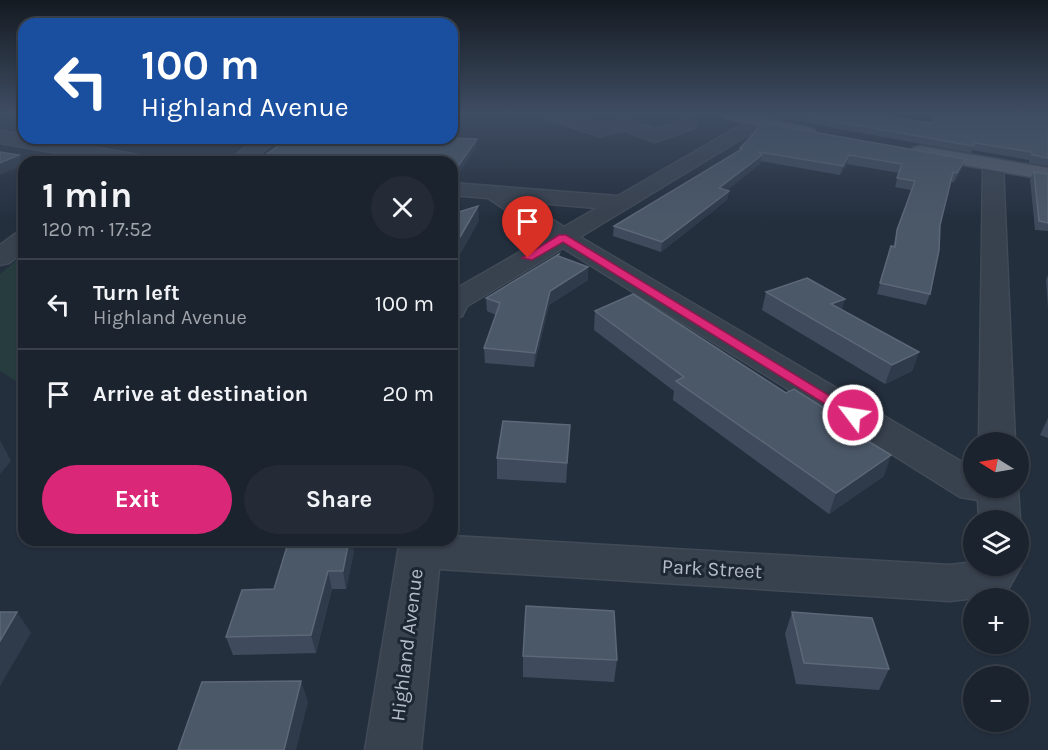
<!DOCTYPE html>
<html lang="en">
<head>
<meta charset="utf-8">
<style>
  body { margin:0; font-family:Karla,sans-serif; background:#242b36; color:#f1f3f6; height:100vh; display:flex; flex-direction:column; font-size:22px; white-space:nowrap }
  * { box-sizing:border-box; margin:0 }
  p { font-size:20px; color:#a0a4aa }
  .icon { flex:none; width:33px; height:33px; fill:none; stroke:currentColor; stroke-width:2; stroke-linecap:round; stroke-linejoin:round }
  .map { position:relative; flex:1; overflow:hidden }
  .panel { position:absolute; left:18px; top:156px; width:440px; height:390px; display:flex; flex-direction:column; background:#1b232e; border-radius:18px; box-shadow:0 2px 4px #0004,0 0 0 2px #39404a }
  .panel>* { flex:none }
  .banner { position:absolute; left:18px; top:18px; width:440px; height:126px; border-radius:18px; box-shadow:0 2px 4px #0004,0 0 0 2px #39404a; background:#1a4fa0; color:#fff; overflow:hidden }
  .needle { width:39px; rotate:281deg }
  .fabs { position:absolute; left:963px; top:432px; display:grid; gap:12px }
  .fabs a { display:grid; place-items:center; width:66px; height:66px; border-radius:50%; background:#1b232e; box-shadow:0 2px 4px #0004,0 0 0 2px #39404a; font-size:30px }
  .pin { position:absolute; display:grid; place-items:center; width:51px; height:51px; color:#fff; margin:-62px -26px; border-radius:50% 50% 50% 0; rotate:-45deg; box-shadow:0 0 6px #0007 }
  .pin .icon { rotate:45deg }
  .me { position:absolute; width:66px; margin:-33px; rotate:301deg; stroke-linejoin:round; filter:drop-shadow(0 0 4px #0008) }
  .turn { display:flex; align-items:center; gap:21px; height:126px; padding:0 24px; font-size:27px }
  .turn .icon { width:78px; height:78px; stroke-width:2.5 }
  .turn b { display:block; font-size:42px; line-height:51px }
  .round { display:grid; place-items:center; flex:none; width:63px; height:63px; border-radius:32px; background:#242b36 }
  .headline { display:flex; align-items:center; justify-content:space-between; height:102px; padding:0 24px }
  h1 { font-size:36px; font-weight:700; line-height:45px }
  .cta { display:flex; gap:12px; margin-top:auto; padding:12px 24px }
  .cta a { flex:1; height:69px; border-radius:36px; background:#db2777; color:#fff; font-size:24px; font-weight:700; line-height:69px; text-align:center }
  .cta a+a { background:#242b36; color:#f1f3f6 }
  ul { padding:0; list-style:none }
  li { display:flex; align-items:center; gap:18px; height:90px; padding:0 24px; border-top:2px solid #39404a }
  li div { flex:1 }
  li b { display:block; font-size:22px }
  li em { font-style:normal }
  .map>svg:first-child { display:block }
  .green { fill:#263c3f }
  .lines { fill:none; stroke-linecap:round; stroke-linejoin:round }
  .minor-casing { stroke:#414a57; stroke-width:3 }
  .major-casing { stroke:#414a57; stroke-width:3 }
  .minor { fill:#38414e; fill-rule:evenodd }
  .major { fill:#56606e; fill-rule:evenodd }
  .wall { fill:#3f4b5c }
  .shaded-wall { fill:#2f3b4b }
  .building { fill:#4b5868; stroke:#5c6777; stroke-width:1.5 }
  .route { fill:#db2777; stroke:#8e194d; stroke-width:1.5 }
  .labels { text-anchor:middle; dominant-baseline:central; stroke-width:6; stroke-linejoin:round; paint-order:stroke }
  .near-street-label { font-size:20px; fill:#b4bcc9; stroke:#1d2633 }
</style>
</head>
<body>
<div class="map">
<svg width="1048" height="750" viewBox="0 0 1048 750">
  <rect width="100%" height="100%" fill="#242f3e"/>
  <!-- green -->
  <path class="green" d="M24 254V386L0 371V274Z"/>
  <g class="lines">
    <!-- minor casing -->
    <g class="minor-casing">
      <g id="minor">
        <path d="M543 114H569L600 124 626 119 655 129 688 119 697 124 694 128 655 142 624 130 599 136 546 118Z"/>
        <path d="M760 114H782L580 237 974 469V488H1018L1020 520 1018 522 979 520 978 500 960 497 563 248 467 306 462 316 452 319V291L546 237 488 198 452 195V183L618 196ZM525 202 597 208 564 227Z"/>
        <path d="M0 131 24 135V138H39L144 156 151 158 154 162H109L0 143Z"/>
        <path d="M257 138H279L250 162H227Z"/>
        <path d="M993 159 1000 161 1003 165 1015 442H979L983 165 986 161Z"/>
        <path d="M24 232V251L9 263 0 265V245L15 234Z"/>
        <path d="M452 536 950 565 974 562V566H1018V561L1021 566 1007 591 991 596 950 601 439 569 421 750H365L400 540H452Z"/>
      </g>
    </g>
    <!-- major casing -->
    <g class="major-casing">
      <g id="major">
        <path d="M722 114H753L814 129 816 133 807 139 725 118Z"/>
        <path d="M920 146 1048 168V180L913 156 910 152 913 148Z"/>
      </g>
    </g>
    <!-- minor -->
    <use href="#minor" class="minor"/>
    <!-- major -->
    <use href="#major" class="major"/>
  </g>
  <!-- wall -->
  <g class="wall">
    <path d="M780 114H871L932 123 1048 114V166L1029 163V160L972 150 971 153 779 118Z"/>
    <path d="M740 148 965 159 962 168 954 182H950L940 225 930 294 926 305 877 294 891 246 893 247 897 230 911 190 895 187 899 173 847 164 840 175 761 161 760 164 727 190 729 191 727 200 661 252 613 236 614 226 739 151Z"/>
    <path d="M1034 172 1048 174V231L1035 230 1030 179Z"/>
    <path d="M559 254V257L588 267V280L549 305 534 367 485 363 484 348 496 315 487 311 486 298Z"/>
    <path d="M1048 275V308L1046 280Z"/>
    <path d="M766 292 842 310 919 352 912 371 885 384 762 310Z"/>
    <path d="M595 311 786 393 827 410 825 415 884 476 829 514 673 400 674 391 594 330Z"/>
    <path d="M1048 418V438L1040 435Z"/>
    <path d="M570 425 566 483 497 479V458Z"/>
    <path d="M354 551 346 589H332L316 653 233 655 226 637 274 589Z"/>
    <path d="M792 612 889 669 879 690 796 684 785 634Z"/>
    <path d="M523 656 617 660 614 682 523 677Z"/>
  </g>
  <!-- shaded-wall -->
  <g class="shaded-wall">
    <path d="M477 139V147L454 181H452V172Z"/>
    <path d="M19 155 23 165 0 175V163Z"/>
    <path d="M762 155 760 164 718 198 719 188Z"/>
    <path d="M849 155 847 164 840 175 843 166Z"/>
    <path d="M965 159 962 168 954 182 957 173Z"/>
    <path d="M729 191 727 200 661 252 662 242Z"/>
    <path d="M478 206 479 221 457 260 452 262V246Z"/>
    <path d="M588 267V280L549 305 534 367 535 353 550 291Z"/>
    <path d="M845 299 840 317 831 304Z"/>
    <path d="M919 352 912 371 885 384 892 365Z"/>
    <path d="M0 440 11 461 0 474Z"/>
    <path d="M891 455 884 476 829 514 836 493Z"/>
    <path d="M349 540H352L354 551 346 589 343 571Z"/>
    <path d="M328 571 332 589 316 653 311 635Z"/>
    <path d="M17 612 31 633 0 686V641Z"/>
    <path d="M301 681 308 702 296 750H284Z"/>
  </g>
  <!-- building -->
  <g class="building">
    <path d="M793 114H871L932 123 936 114H1048V158L1032 155V152L975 143 973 146Z"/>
    <path d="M763 123 965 159 957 173 953 172 940 225 939 250 930 294 880 283 891 246 895 247 897 230 915 181 897 178 902 164 849 155 843 166 759 152 762 155 719 188 729 191 662 242 614 226 742 149 740 148Z"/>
    <path d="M289 138H452L477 139 454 172H452V162H256Z"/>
    <path d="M0 152 19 155 0 163Z"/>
    <path d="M1034 172 1048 174V223L1039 221Z"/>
    <path d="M478 206 456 244 452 246V214Z"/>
    <path d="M559 254 558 256 588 267 550 291 535 353 484 348 500 303 486 298Z"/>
    <path d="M807 278 845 299 831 304 919 352 892 365 766 292Z"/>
    <path d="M633 294 786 393 794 389 827 410 821 413 891 455 836 493 676 381 684 377 595 311Z"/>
    <path d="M503 421 570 425 567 463 497 458Z"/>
    <path d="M289 540H349L343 571H328L311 635 226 637 242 590 274 589Z"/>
    <path d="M526 606 614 611 617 660 523 656Z"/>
    <path d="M0 612H17L0 641Z"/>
    <path d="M792 612 872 618 889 669 804 663Z"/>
    <path d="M301 681 284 750H178L202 682Z"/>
  </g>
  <!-- sky -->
  <linearGradient id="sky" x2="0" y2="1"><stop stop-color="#141a22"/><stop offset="0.52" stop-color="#3f4d63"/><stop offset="1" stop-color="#3f4d63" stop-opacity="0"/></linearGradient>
  <rect width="1048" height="219" fill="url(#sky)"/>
  <!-- route -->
  <path class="route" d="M559 235H566L861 415 853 420 848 418 563 242 532 260 522 258Z"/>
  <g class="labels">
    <!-- near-street labels -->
    <g class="near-street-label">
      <text transform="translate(712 569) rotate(3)">Park Street</text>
      <text transform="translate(407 645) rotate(-83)">Highland Avenue</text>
    </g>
  </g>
</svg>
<div class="fabs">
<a><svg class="needle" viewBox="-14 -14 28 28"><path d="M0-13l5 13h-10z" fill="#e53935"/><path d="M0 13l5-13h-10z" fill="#a0a4aa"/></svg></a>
<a><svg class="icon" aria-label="layers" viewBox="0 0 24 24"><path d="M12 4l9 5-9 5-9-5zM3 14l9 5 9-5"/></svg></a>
<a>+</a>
<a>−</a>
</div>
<div class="pin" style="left:528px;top:258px;background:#d93025"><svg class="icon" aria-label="arrive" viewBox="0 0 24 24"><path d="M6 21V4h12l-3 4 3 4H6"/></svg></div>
<svg class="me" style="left:853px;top:415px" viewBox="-20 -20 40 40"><circle r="17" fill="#db2777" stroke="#fff" stroke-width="3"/><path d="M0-11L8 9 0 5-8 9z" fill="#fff"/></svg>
<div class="banner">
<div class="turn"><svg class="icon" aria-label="left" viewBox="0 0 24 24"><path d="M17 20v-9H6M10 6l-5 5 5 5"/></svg><div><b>100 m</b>Highland Avenue</div></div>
</div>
<section class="panel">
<div class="headline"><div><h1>1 min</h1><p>120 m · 17:52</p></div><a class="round"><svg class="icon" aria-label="close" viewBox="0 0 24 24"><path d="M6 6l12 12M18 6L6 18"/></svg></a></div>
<ul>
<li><svg class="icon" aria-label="left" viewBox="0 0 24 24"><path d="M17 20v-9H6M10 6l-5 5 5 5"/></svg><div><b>Turn left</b><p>Highland Avenue</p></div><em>100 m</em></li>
<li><svg class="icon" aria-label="arrive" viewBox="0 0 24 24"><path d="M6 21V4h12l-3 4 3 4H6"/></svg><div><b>Arrive at destination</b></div><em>20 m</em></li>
</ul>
<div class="cta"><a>Exit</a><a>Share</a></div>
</section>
</div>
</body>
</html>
